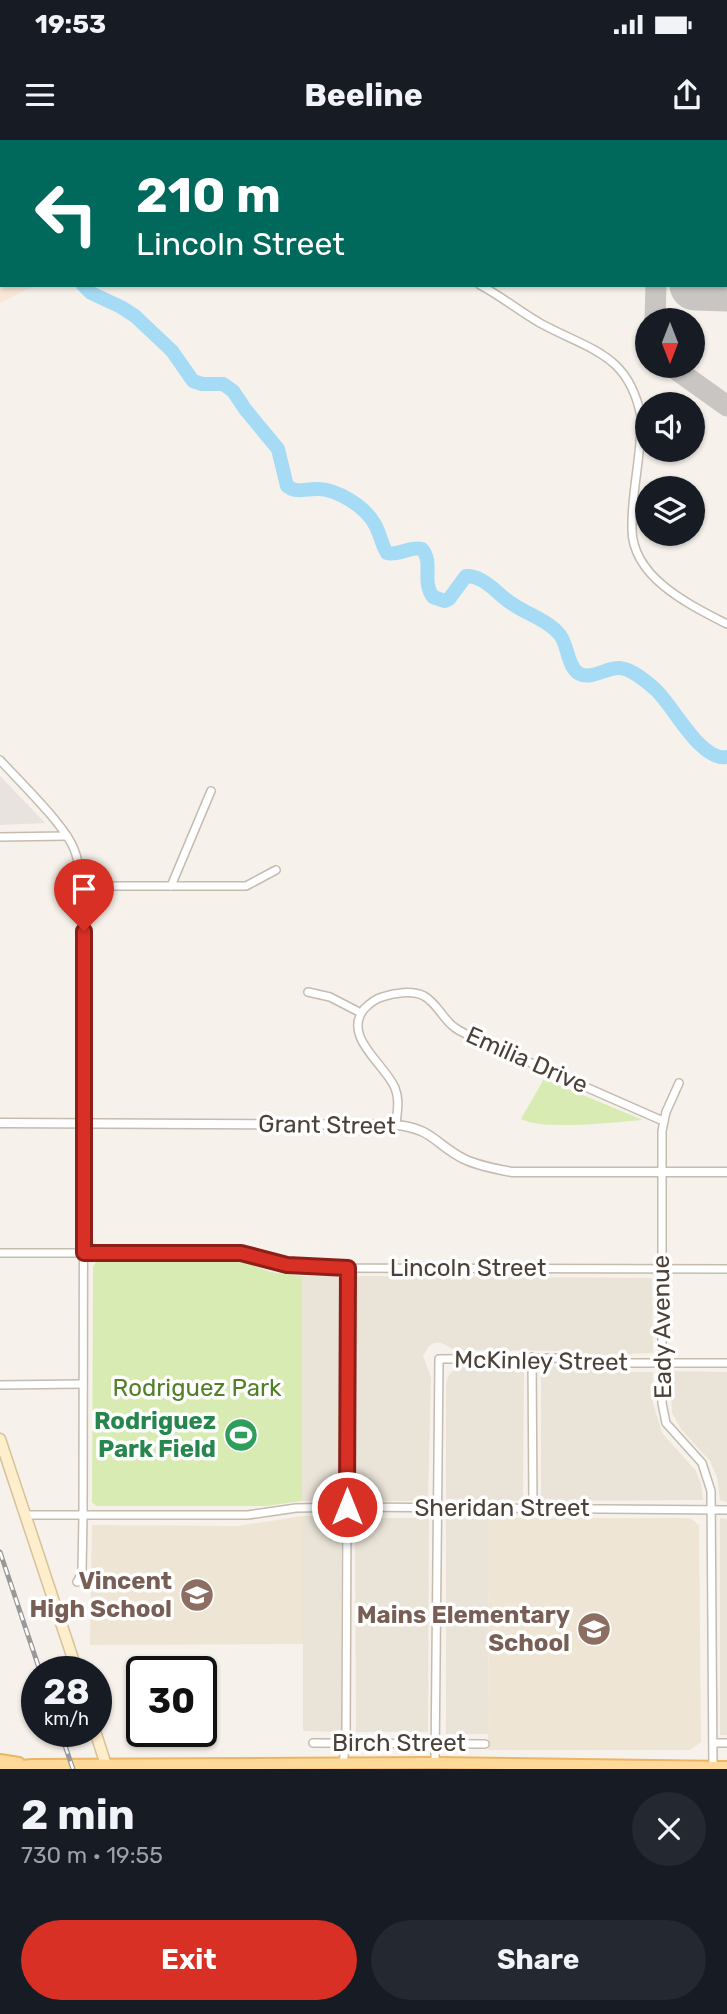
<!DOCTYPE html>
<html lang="en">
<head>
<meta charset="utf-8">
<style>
  body { margin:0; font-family:Rubik,sans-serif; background:#242831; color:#f1f3f6; height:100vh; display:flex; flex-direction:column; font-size:26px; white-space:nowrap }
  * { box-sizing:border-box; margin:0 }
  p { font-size:23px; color:#9ea1a6 }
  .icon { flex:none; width:38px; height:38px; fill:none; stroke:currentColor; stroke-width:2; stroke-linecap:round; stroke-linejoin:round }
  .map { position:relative; height:1629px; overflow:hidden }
  .details { display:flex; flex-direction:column; background:#171b24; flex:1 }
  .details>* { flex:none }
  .guide { position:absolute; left:0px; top:0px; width:728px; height:147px; box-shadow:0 2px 5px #0004; background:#00695c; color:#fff; overflow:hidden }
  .needle { width:46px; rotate:180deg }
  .buttons { position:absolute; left:635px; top:168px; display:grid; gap:14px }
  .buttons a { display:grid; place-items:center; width:70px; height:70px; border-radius:50%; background:#171b24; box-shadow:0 2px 5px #0004; font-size:35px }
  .speed { position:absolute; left:21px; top:1516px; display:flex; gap:14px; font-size:35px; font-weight:700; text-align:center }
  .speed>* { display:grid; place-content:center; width:91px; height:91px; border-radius:50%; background:#171b24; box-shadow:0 2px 5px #0004; line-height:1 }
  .speed small { font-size:18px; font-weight:400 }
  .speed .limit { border:4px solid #111; border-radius:10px; background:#fff; color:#111 }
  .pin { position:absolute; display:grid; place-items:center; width:60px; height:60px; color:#fff; margin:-72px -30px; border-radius:50% 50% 50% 0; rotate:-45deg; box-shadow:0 0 7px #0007 }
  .pin .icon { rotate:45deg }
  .me { position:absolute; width:77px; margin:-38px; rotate:0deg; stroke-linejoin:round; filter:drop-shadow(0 0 5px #0008) }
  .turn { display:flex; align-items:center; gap:24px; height:147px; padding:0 21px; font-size:32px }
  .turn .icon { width:91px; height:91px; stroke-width:2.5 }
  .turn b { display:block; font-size:49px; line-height:60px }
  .round { display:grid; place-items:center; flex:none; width:74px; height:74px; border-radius:37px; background:#242831 }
  .overview { display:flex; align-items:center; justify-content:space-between; height:119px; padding:0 21px }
  h1 { font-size:42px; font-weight:700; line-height:52px }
  .cta { display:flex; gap:14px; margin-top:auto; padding:14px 21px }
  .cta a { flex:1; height:80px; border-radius:42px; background:#d93025; color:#fff; font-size:28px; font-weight:700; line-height:80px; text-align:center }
  .cta a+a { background:#242831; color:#f1f3f6 }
  .status { display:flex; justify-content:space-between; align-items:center; height:49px; padding:0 35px; background:#171b24; direction:ltr }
  .status svg { height:19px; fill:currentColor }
  header { display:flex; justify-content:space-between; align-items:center; height:91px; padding:0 21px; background:#171b24; font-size:32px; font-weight:700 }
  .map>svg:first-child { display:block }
  .residential { fill:#eae3d8 }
  .commercial { fill:#f8e6d6 }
  .industrial { fill:#e9e3df }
  .education { fill:#efe5d4 }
  .green { fill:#d7ebb2 }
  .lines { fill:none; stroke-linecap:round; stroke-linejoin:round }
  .river { stroke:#a5dbf4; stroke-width:14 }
  .taxiway { stroke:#c8c5c2; stroke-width:21 }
  .runway { stroke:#c8c5c2; stroke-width:51 }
  .minor-casing { stroke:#c5bbaf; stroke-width:10 }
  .tertiary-casing { stroke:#c5bbaf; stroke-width:11 }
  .secondary-casing { stroke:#d8c199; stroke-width:13 }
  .primary-casing { stroke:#eab564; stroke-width:14 }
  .minor { stroke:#fff; stroke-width:7 }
  .tertiary { stroke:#fff; stroke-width:8 }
  .secondary { stroke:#ffeecb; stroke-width:10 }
  .primary { stroke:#ffd99a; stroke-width:10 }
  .rail-casing { stroke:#999; stroke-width:5 }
  .rail { stroke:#fff; stroke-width:2.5; stroke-dasharray:8; stroke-linecap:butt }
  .route-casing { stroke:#8d1f18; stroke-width:18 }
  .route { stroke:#d93025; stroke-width:12 }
  .labels { text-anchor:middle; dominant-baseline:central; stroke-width:7; stroke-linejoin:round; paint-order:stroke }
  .street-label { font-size:24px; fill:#4b4138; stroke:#fff }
  .park-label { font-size:24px; fill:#518027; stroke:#fff }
  .leisure-label { font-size:24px; font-weight:bold; fill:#27864d; stroke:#fff; text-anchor:end }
  .education-label { font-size:24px; font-weight:bold; fill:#785e54; stroke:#fff; text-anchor:end }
</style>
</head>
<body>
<div class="status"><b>19:53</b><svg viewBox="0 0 49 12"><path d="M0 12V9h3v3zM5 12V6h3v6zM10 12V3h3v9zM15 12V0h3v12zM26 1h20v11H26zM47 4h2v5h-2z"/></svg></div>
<header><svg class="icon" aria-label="menu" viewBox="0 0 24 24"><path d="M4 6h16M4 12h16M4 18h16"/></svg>Beeline<svg class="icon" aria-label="share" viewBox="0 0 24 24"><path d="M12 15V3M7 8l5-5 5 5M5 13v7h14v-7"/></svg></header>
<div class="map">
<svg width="727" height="1629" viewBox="0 0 727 1629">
  <rect width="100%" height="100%" fill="#f6f1ea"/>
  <!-- residential -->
  <g class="residential">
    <path d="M302 1136H339L341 1139V1361H302Z"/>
    <path d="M357 1136 652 1138 653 1213 599 1215 571 1211 455 1210 441 1203H434L429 1206 423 1216 431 1237 428 1359 426 1361H358L356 1360Z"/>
    <path d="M467 1226 524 1228 523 1361 446 1359V1244L448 1236 454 1230Z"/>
    <path d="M541 1226 578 1227 603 1232H653V1263L662 1293 696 1331 701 1344 703 1360 541 1361Z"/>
    <path d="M670 1231 727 1232V1362L720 1360 717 1337 710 1321 681 1289 672 1273Z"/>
    <path d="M303 1376H338L341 1379V1592L303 1591Z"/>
    <path d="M446 1377 489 1378 488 1594H446Z"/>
    <path d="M355 1378H429L428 1592H356Z"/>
    <path d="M720 1378 727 1379V1595H720Z"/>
  </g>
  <!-- commercial -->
  <path class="commercial" d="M0 96 2 145H35L0 163Z"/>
  <!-- industrial -->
  <path class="industrial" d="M0 636 45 683 0 685Z"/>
  <!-- education -->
  <g class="education">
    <path d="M303 1376V1504L90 1505 92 1385 237 1386Z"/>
    <path d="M489 1378H690L699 1385 701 1602 690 1610H488Z"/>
  </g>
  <!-- green -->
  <g class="green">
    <path d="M544 939 643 980C615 982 544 991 521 979Z"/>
    <path d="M242 1121 270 1132 302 1136V1361L266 1366H96L92 1362 93 1127 96 1122Z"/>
  </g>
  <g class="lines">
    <!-- river -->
    <g class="river">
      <path d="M0 82 2 83"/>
      <path d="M83 145 91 153 121 167 135 176 172 211 193 241 202 244H223L233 251 245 269 278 309 287 346C298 354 306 348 319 349 338 350 364 366 374 383 380 392 381 404 387 413 400 416 409 406 422 409 434 423 421 441 433 457L445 461 449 459 466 436C472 436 476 437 481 440 493 446 500 456 511 463 526 474 548 480 560 495 568 505 567 525 578 533 591 541 606 527 620 528 632 529 647 542 656 550 674 567 701 622 727 617"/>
    </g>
    <!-- taxiway -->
    <g class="taxiway">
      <path d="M726 58H727"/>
      <path d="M655 180 656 145"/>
      <path d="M671 226 727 266"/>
    </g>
    <!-- runway -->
    <path class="runway" d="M695 145 727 146"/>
    <!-- minor casing -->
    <g class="minor-casing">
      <g id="minor">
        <path d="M156 0 157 2"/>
        <path d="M480 145C501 156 519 171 540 183 589 210 629 213 641 277 642 315 631 352 632 390 633 438 690 465 727 484"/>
        <path d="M0 620C19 641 64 684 74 709 83 731 82 767 84 791L83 1375 82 1433 77 1442"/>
        <path d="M0 697 67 696"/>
        <path d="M80 746H246L276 730"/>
        <path d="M171 746 211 651"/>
        <path d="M308 852 330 857 361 873"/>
        <path d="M679 943 666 972 662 991V1263L666 1283 702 1323 711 1351 713 1629"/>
        <path d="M396 985C397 972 400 960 395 948 385 924 342 897 364 869 369 864 375 859 382 857 394 853 412 850 424 856 437 863 442 878 454 887 459 891 466 894 472 897L663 981"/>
        <path d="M0 1113H241L287 1125 348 1128 727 1129"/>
        <path d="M532 1217 533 1368"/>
        <path d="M0 1245 83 1244"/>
        <path d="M26 1375H248L296 1368 347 1367 727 1370"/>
        <path d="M313 1603 485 1604"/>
        <path d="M713 1603H727"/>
        <path d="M343 1623 346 1602 348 1128"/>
        <path d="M435 1623 439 1219 572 1218 615 1223H727"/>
      </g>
    </g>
    <!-- tertiary casing -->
    <g class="tertiary-casing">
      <path id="tertiary" d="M0 983 396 985C432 988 436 1005 464 1019 479 1026 495 1029 512 1032H727"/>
    </g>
    <!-- secondary casing -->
    <g class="secondary-casing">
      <g id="secondary">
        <path d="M0 1299 77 1531"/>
        <path d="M95 1591 106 1625"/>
      </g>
    </g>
    <!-- primary casing -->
    <g class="primary-casing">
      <g id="primary">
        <path d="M0 1620 19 1623"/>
        <path d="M0 1628 32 1625 435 1623 727 1627"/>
      </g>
    </g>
    <!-- minor -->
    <use href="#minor" class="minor"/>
    <!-- tertiary -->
    <use href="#tertiary" class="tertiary"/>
    <!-- secondary -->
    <use href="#secondary" class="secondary"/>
    <!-- primary -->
    <use href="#primary" class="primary"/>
    <!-- rail casing -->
    <g class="rail-casing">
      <g id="rail">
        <path d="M0 1412 40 1531"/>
        <path d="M60 1591 73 1629"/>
      </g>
    </g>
    <!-- rail -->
    <use href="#rail" class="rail"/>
  </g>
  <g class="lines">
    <!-- route casing -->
    <g class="route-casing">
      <path id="route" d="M84 791V1113H241L287 1125 348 1128 347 1367"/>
    </g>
    <!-- route -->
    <use href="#route" class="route"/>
  </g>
  <!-- icons -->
  <defs>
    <g id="stadium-disc" transform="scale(1.75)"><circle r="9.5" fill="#2e9e5b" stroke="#fff"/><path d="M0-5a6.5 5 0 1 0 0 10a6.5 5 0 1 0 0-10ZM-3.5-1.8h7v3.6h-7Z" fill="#fff"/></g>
    <g id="school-disc" transform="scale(1.75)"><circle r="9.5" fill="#8d6e63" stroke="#fff"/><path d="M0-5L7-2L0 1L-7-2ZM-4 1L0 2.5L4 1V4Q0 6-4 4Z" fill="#fff"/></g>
  </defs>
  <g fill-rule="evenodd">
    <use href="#stadium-disc" x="241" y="1295"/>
    <use href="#school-disc" x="197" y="1455"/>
    <use href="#school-disc" x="594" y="1489"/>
  </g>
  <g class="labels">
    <!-- street labels -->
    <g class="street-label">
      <text transform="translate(527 920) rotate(24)">Emilia Drive</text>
      <text transform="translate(327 985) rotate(1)">Grant Street</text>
      <text x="468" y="1128">Lincoln Street</text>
      <text transform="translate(662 1187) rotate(-91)">Eady Avenue</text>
      <text transform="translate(541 1221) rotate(1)">McKinley Street</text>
      <text x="502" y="1368">Sheridan Street</text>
      <text x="399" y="1603">Birch Street</text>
    </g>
    <!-- park labels -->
    <g class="park-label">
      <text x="197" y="1248">Rodriguez Park</text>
    </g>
    <!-- leisure labels -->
    <g class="leisure-label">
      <text x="216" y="1281">Rodriguez<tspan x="216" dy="28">Park Field</tspan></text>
    </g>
    <!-- education labels -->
    <g class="education-label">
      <text x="172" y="1441">Vincent<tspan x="172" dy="28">High School</tspan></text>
      <text x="570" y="1475">Mains Elementary<tspan x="570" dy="28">School</tspan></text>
    </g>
  </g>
</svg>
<div class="buttons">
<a><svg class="needle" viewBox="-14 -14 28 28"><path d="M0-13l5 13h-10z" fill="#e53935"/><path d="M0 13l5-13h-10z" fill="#9ea1a6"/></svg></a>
<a><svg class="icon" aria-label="sound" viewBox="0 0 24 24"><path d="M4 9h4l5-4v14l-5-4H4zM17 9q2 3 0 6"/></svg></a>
<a><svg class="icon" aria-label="layers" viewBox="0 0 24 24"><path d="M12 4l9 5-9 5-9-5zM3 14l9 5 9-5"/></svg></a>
</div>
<div class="speed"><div>28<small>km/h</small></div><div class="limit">30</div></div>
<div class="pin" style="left:84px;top:791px;background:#d93025"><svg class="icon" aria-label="arrive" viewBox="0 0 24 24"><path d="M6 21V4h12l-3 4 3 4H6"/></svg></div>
<svg class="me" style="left:347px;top:1367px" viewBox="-20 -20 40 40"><circle r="17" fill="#d93025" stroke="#fff" stroke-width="3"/><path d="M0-11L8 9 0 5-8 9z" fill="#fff"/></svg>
<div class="guide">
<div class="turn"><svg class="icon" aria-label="left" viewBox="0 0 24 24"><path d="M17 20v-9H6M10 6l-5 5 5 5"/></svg><div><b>210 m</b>Lincoln Street</div></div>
</div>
</div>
<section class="details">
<div class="overview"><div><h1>2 min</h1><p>730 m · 19:55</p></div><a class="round"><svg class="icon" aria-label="close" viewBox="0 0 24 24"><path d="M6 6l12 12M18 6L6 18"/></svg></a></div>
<div class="cta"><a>Exit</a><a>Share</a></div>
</section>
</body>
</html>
